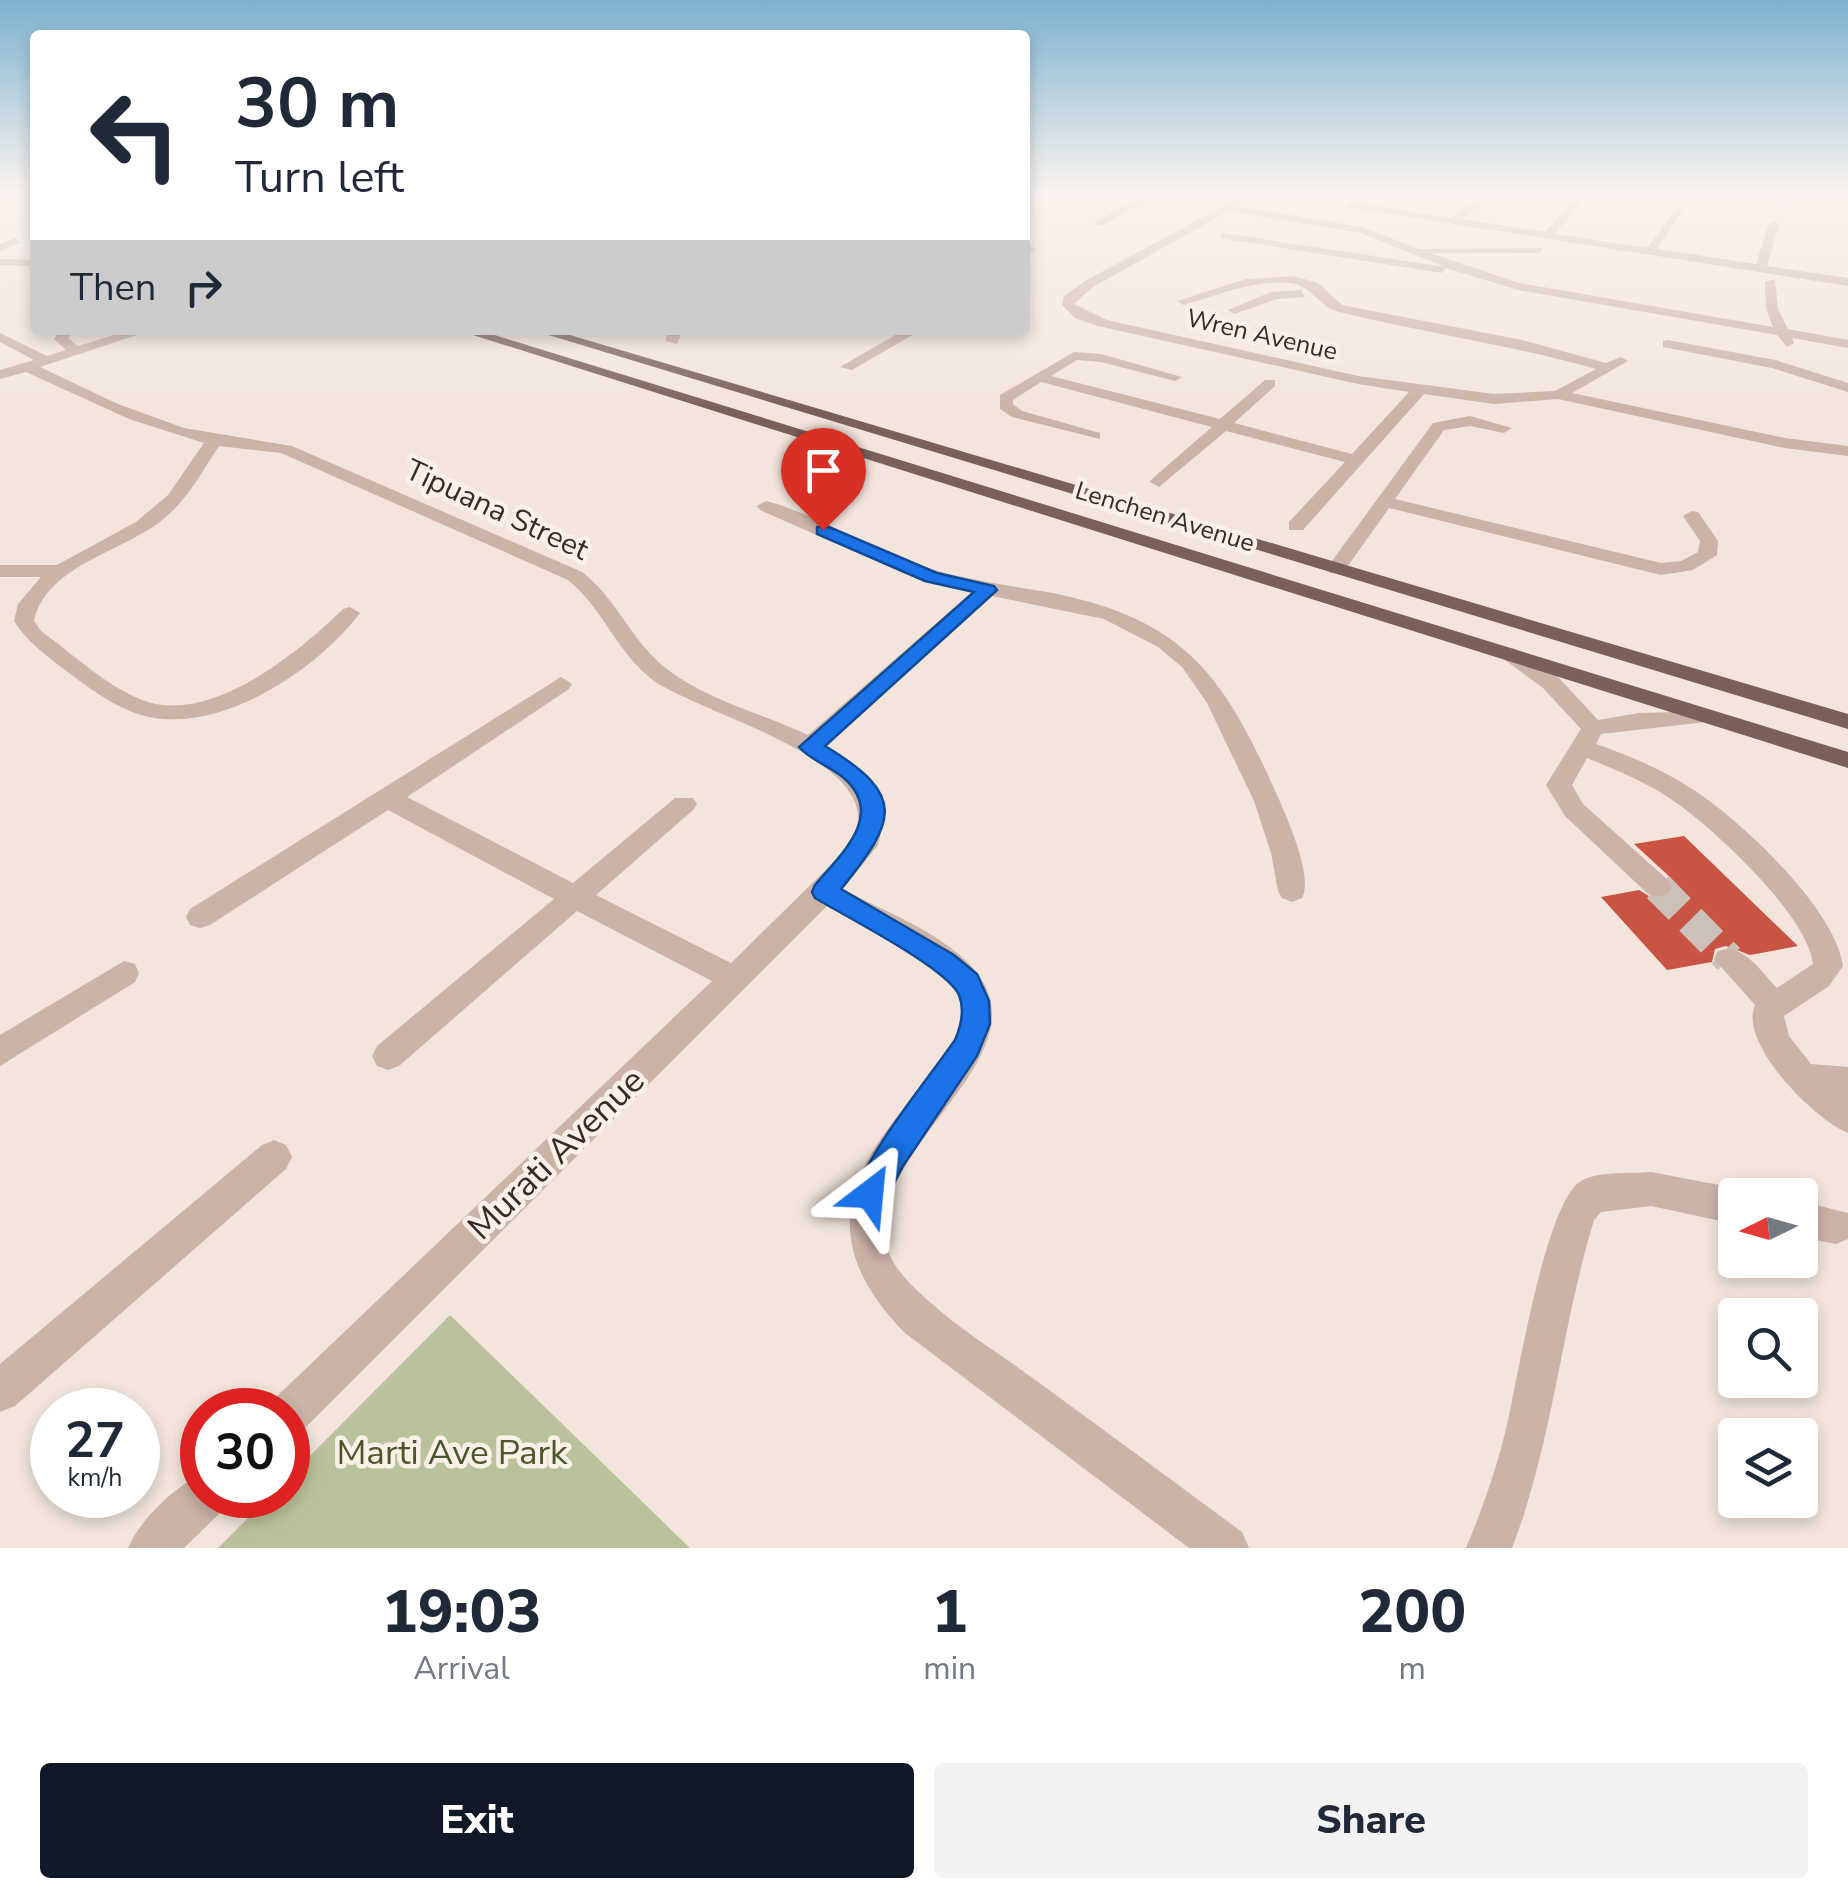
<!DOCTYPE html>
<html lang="en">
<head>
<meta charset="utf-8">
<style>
  body { margin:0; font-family:"Nunito Sans",sans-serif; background:#f2f2f3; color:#1f2937; height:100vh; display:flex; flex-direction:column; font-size:38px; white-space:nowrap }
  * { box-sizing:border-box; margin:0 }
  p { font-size:32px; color:#747a83 }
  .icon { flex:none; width:55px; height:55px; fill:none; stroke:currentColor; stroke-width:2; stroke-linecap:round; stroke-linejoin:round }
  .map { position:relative; height:1548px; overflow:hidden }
  .details { display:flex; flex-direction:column; background:#fff; flex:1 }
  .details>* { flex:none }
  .guide { position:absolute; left:30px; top:30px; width:1000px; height:305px; border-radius:10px; box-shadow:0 5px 15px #0003; background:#fff; color:#1f2937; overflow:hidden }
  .needle { width:65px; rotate:265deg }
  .tools { position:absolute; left:1718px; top:1178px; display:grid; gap:20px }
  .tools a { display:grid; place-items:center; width:100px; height:100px; border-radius:10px; background:#fff; box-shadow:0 5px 15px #0003; font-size:50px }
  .speed { position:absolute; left:30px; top:1388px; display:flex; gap:20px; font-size:50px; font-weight:700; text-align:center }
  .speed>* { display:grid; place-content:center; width:130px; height:130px; border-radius:50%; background:#fff; box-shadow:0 5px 15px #0003; line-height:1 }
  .speed small { font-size:25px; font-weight:400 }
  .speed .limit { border:15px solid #d22; background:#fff; color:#111 }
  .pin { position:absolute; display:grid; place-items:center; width:85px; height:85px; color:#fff; margin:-102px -42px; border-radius:50% 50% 50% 0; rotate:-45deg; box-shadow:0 0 10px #0007 }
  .pin .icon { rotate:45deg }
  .me { position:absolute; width:110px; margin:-55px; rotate:29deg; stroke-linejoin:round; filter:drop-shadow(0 0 8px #0008) }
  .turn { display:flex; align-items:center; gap:35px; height:210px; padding:0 40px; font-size:45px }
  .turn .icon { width:130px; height:130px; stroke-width:2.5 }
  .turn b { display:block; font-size:70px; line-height:85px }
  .then { display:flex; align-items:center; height:95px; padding:0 40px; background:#0003; gap:20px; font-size:38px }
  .eta { display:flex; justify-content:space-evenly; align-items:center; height:170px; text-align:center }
  .eta b { font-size:60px; font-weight:800; line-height:70px }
  .primary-button { display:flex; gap:20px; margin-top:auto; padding:20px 40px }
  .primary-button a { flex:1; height:115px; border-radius:10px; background:#111827; color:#fff; font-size:40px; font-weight:800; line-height:115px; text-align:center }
  .primary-button a+a { background:#f2f2f3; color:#1f2937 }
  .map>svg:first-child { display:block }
  .green { fill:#bac29b }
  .building { fill:#c95443 }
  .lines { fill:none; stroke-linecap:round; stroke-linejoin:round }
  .minor-tunnel { stroke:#cdc0b8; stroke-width:31; stroke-dasharray:31 15; stroke-linecap:butt }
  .minor { fill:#cbb3a7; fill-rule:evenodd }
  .major { fill:#7a6059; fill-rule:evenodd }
  .route { fill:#1a73e8; stroke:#114b97; stroke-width:2.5 }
  .labels { text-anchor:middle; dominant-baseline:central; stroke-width:9; stroke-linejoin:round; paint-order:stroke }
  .far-street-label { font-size:25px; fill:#372b28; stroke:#faf0e8 }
  .street-label { font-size:30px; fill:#372b28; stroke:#faf0e8 }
  .near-street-label { font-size:35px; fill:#372b28; stroke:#faf0e8 }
  .near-park-label { font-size:35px; fill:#4b562b; stroke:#faf0e8 }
</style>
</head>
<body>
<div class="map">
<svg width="1848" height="1548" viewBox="0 0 1848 1548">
  <rect width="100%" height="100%" fill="#f3e5dc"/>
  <!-- green -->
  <path class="green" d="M450 1315 690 1548H218L271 1495H288V1478Z"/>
  <!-- building -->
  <path class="building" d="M1684 836 1798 946 1750 955 1726 946 1715 949 1712 962 1667 970 1601 897 1639 890 1657 901 1669 898 1675 889 1671 878 1634 844Z"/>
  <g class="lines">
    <!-- minor-tunnel -->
    <path class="minor-tunnel" d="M1658 887 1729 959"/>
    <!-- minor -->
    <g class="minor">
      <path d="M1127 192 1144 194 1146 201 1103 225H1095V221L1136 200Z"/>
      <path d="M1249 192H1261L1237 206 1362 227 1419 249 1543 248 1539 253H1430L1519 283 1773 327 1766 309 1765 282 1775 279 1778 309 1788 329 1848 340V348L1792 338 1794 343 1787 347 1777 335 1518 290 1446 268 1442 273 1219 238 1223 233 1445 267 1360 233 1229 211 1093 287 1074 304 1107 320 1358 376 1494 394 1555 391 1596 369C1511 345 1425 333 1339 312 1318 307 1313 285 1288 283 1252 280 1217 296 1183 305L1177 301 1246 279 1294 276 1318 283 1342 305 1522 340 1606 363 1621 357 1628 361 1572 393 1785 438 1848 446V456L1785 448 1558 399 1494 404 1424 394 1303 530H1289V522L1345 462 1226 431 1159 487 1150 482 1153 478 1212 427 1041 382 1013 400V404L1022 411 1100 433V439L1012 417 1000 409V395L1074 352 1101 354 1182 377 1175 381 1101 362 1077 360 1051 376 1220 419 1265 380H1275V386L1234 423 1352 454 1409 392 1358 384 1098 326 1075 318 1062 305 1064 296 1085 281Z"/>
      <path d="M1361 192H1372L1358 203 1450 218 1490 192H1501L1462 219 1545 232 1581 193 1586 196 1555 234 1647 248 1678 207 1683 210 1657 249 1756 264 1769 224 1774 221 1779 224 1767 266 1848 278V286L1346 207Z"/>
      <path d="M1787 192 1848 196V202L1792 195Z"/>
      <path d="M16 238 20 243 0 251V244Z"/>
      <path d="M1025 242 1036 250 1025 257Z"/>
      <path d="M0 259 35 260V266L0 265Z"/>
      <path d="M1301 290 1305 297 1277 299 1234 314 1228 310 1271 292Z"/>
      <path d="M60 330H74L68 338 78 346 131 330H152L40 367 118 404 184 428 292 446 582 572C616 598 630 638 662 665 702 699 762 713 808 735L973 591 905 574 760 510 757 506 766 501C820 515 867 549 920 566 962 579 1005 585 1047 592 1189 619 1226 679 1281 804 1290 825 1313 878 1302 898L1292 902 1282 898 1278 891 1271 853 1254 801 1207 703 1182 667 1158 647 1104 619 992 596 826 746 869 778 886 810 878 845 843 889C886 913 946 933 977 973 1045 1060 858 1152 888 1250 894 1270 915 1289 931 1303 962 1331 1000 1354 1034 1379 1104 1430 1173 1481 1242 1532L1249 1548H1189L905 1333C736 1162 1015 1071 954 989 926 950 867 929 827 906L303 1430 288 1436V1410H269L273 1400 712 981 577 911 399 1066 388 1070 377 1066 372 1056 377 1046 554 899 388 810 210 925 200 928 190 925 186 917 190 909 561 677 572 684 569 689 407 797 573 883 675 798H693L697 804 693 810 596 895 731 963 844 852C915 766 699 715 653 680 617 653 603 608 568 580L281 453 219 446C203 470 189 497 167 516 127 552 47 563 34 621L41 631C73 654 105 685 142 700 210 726 298 653 343 609L350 607 360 613C319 667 235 724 164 719 128 717 97 694 69 673 48 657 28 643 14 621L18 604 41 577H0V565H57L136 522 168 495 204 443 129 419 26 372 0 379V370L34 360 0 342V333L47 356 66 350 54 339Z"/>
      <path d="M669 330H683L677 344 665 341Z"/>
      <path d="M904 330H921L852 370 840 367Z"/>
      <path d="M1668 340 1775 360 1848 383V392L1772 368 1663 347V341Z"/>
      <path d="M1470 416 1512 428 1504 433 1470 426 1444 430 1395 499 1661 563 1681 561 1698 552 1700 541 1683 516 1692 511 1698 512 1718 541 1717 555 1693 570 1661 575 1389 508 1343 573H1329V565L1433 423Z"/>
      <path d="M1513 648 1559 678 1598 720 1639 713 1715 711 1719 716 1715 721 1601 734 1596 744C1630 756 1664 770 1694 790 1742 822 1835 908 1843 966L1829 986 1784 1016 1789 1036 1811 1064 1848 1067V1133C1815 1120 1738 1044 1755 1005L1714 959 1718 951C1743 942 1761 972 1777 988L1813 964C1808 916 1717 832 1678 804 1651 784 1619 771 1587 758L1572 785 1583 804 1668 880 1672 887 1668 894 1658 897 1648 894 1565 816 1546 785 1581 729 1543 688 1505 660 1502 655Z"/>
      <path d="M124 961 135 964 139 973 135 982 0 1066V1035Z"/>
      <path d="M274 1140 286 1145 292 1157 286 1169 15 1406 0 1412V1364L262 1145Z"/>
      <path d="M1651 1172 1735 1188 1749 1195H1735V1224L1651 1206 1601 1212 1594 1220C1561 1328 1553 1442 1512 1548H1466C1483 1508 1497 1467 1507 1425 1518 1376 1544 1214 1577 1184 1593 1170 1630 1174 1651 1172Z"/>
      <path d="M1800 1201 1848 1213V1239L1836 1244 1800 1237Z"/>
      <path d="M202 1474V1495H228L222 1511 184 1548H128C139 1521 175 1486 202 1474Z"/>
    </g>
    <!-- major -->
    <g class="major">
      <path d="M18 192 35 193V199L20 194Z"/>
      <path d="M457 330H478L1848 752V768Z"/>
      <path d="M532 330H553L1848 714V729Z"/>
    </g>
  </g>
  <!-- sky -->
  <linearGradient id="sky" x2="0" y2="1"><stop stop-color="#7cb2d0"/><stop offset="0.47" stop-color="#faf3ef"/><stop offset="1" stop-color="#faf3ef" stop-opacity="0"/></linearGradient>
  <rect width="1848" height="409" fill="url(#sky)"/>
  <!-- route -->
  <path class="route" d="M817 527H829L937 573 994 586 997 590 825 746C908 796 896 821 841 889L954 955 977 974 989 1001 990 1024 977 1056 903 1166 882 1206 870 1210 858 1206 854 1194C878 1138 920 1090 955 1040 961 1026 965 1010 959 995 947 968 845 916 815 898L812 892 815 885C841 854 885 816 845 779 831 766 811 761 799 747L974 592 925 581 817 534Z"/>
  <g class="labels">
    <!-- far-street labels -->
    <g class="far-street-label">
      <text transform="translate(1262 335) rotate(13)">Wren Avenue</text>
      <text transform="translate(1165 517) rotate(17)">Lenchen Avenue</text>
    </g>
    <!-- street labels -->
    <g class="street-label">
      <text transform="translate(497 510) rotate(25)">Tipuana Street</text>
    </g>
    <!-- near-street labels -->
    <g class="near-street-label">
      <text transform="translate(556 1154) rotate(-44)">Murati Avenue</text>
    </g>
    <!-- near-park labels -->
    <g class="near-park-label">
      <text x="452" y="1452">Marti Ave Park</text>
    </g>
  </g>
</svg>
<div class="tools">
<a><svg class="needle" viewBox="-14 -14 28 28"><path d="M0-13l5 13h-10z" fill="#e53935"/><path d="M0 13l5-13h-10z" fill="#747a83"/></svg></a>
<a><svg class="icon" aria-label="search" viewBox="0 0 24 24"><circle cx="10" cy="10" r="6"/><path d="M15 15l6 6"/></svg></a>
<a><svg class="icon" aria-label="layers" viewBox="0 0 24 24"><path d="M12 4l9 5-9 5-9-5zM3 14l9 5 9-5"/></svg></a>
</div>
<div class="speed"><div>27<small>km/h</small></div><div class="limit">30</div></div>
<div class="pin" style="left:823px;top:530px;background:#d93025"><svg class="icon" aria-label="arrive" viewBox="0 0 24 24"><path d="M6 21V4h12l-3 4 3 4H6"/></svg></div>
<svg class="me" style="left:870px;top:1194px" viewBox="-20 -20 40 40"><path d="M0-17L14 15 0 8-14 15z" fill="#1a73e8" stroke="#fff" stroke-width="4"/></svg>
<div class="guide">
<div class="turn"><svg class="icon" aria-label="left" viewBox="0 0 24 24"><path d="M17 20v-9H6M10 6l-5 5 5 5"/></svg><div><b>30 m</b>Turn left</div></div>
<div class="then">Then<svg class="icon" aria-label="right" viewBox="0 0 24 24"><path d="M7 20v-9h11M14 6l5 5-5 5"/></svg></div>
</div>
</div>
<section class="details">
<div class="eta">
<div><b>19:03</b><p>Arrival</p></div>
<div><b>1</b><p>min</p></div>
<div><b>200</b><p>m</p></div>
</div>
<div class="primary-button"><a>Exit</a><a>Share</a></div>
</section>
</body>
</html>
